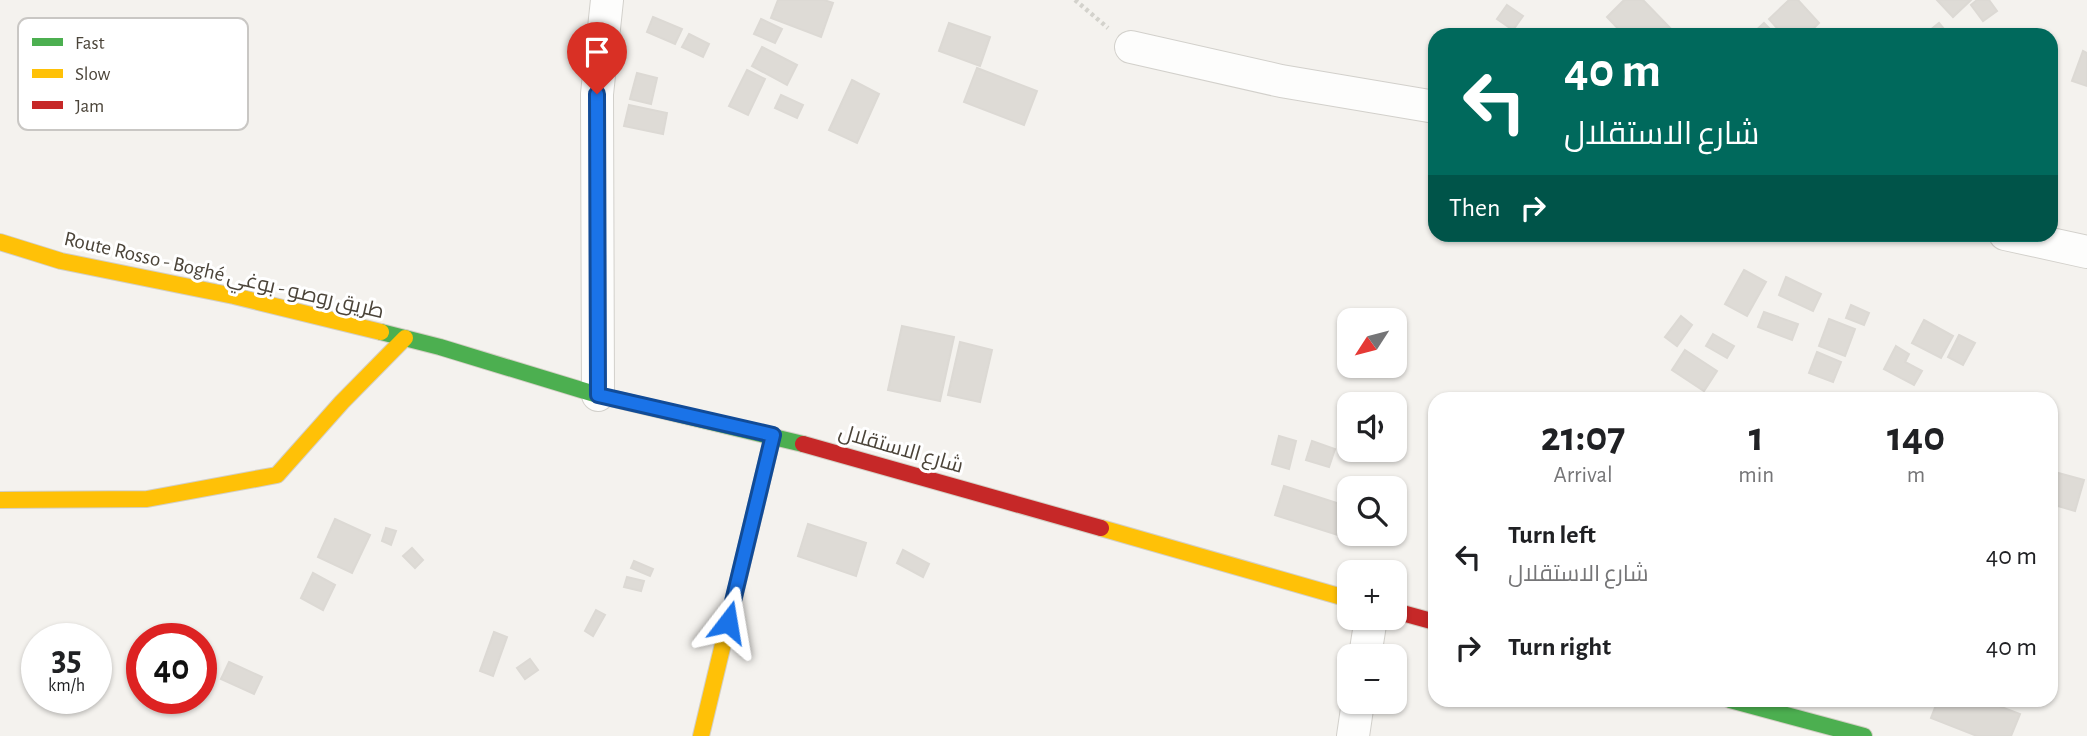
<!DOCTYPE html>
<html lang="en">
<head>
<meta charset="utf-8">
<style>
  body { margin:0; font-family:"Alegreya Sans",Cairo,sans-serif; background:#f2f2f2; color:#202124; height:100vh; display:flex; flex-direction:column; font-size:26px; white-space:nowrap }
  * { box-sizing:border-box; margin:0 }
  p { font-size:23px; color:#757577 }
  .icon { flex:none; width:38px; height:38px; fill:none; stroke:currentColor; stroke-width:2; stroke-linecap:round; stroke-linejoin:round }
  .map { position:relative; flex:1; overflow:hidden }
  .drawer { position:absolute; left:1428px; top:392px; width:630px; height:315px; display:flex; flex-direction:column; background:#fff; border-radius:21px; box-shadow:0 2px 5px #0004 }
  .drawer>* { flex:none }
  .banner { position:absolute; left:1428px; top:28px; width:630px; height:214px; border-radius:21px; box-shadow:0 2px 5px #0004; background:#00695c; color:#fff; overflow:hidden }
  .needle { width:46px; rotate:234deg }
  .tools { position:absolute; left:1337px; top:308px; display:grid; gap:14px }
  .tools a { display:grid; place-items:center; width:70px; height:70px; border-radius:14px; background:#fff; box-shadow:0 2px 5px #0004; font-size:35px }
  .speed { position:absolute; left:21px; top:623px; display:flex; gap:14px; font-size:35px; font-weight:700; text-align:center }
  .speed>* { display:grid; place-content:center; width:91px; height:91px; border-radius:50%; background:#fff; box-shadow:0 2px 5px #0004; line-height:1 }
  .speed small { font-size:18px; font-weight:400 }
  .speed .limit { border:10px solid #d22; background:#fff; color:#111 }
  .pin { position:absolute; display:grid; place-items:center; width:60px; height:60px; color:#fff; margin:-72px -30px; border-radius:50% 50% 50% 0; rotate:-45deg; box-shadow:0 0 7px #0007 }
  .pin .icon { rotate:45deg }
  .me { position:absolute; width:77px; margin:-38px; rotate:14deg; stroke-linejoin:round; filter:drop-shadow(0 0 5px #0008) }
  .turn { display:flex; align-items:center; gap:24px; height:147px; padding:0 21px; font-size:32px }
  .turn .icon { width:91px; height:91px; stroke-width:2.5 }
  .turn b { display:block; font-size:49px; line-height:60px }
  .then { display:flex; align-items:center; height:66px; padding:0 21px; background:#0003; gap:14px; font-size:26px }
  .eta { display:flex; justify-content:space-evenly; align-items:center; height:119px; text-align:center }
  .eta b { font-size:42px; font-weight:700; line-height:49px }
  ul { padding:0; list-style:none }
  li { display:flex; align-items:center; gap:21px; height:91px; padding:0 21px }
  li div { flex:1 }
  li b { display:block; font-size:26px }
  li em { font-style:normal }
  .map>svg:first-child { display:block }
  .building { fill:#dedbd6; stroke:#dcd9d4; stroke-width:2 }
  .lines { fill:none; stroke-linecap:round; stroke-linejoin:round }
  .street-casing { stroke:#d2d0cb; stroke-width:34 }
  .fast-casing { stroke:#d3cfc5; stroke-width:18 }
  .slow-casing { stroke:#d3cfc5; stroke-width:18 }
  .jam-casing { stroke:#d3cfc5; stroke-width:18 }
  .path { stroke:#d3d2cc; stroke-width:4.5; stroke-dasharray:3.5 3.5; stroke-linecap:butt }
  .street { stroke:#fdfdfc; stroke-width:32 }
  .fast { stroke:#4caf50; stroke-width:16 }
  .slow { stroke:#ffc107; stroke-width:16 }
  .jam { stroke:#c62828; stroke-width:16 }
  .route-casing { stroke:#114b97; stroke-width:18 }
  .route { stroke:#1a73e8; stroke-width:12 }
  .labels { text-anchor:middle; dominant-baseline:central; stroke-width:6; stroke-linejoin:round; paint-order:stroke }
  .street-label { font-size:21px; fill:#4b4439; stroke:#fff }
  .key { fill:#fff; stroke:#c9c7c4; stroke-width:2 }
  .key-label { font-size:19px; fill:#4b4439 }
</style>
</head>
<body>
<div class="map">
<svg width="2087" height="736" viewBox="0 0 2087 736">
  <rect width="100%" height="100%" fill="#f4f2ee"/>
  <!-- building -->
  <g class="building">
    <path d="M778 0H824L833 3 821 37 771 18Z"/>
    <path d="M1624 0H1643L1676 34 1624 35 1607 17Z"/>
    <path d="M1789 0H1798L1819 23 1807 35H1783L1769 19Z"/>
    <path d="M1937 0H1971L1953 17Z"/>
    <path d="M1977 0H1989L1997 11 1983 21 1971 5Z"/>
    <path d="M1507 5 1523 16 1513 30 1497 19Z"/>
    <path d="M653 17 682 29 675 44 647 32Z"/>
    <path d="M761 19 782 29 775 43 754 34Z"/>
    <path d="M949 23 990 37 980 66 939 51Z"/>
    <path d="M1764 23 1776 35H1751Z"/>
    <path d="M1939 23 1949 35H1924Z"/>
    <path d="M689 34 709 44 703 57 682 47Z"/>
    <path d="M762 47 797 65 787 85 752 66Z"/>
    <path d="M2083 51 2087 53V86L2072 81Z"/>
    <path d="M977 68 1037 91 1024 125 964 102Z"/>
    <path d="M747 70 765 79 748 115 729 106Z"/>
    <path d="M637 73 657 78 651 104 630 99Z"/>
    <path d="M852 80 879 94 857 143 829 130Z"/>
    <path d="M781 95 803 105 797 118 775 108Z"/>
    <path d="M629 105 667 113 663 134 624 126Z"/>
    <path d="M1744 270 1766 282 1747 316 1725 304Z"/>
    <path d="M1786 277 1821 294 1813 311 1779 295Z"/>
    <path d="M1851 305 1869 313 1864 325 1846 318Z"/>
    <path d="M1764 312 1798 324 1792 340 1758 327Z"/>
    <path d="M1681 316 1692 325 1677 346 1665 337Z"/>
    <path d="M1829 319 1855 329 1845 356 1819 346Z"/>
    <path d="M1924 320 1953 336 1941 358 1912 343Z"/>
    <path d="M902 326 954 337 940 401 888 390Z"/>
    <path d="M1713 334 1734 346 1727 358 1706 346Z"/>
    <path d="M1959 335 1975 343 1963 365 1948 357Z"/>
    <path d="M960 342 992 350 980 402 948 395Z"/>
    <path d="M1896 346 1909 354 1905 362 1922 371 1914 385 1884 369Z"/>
    <path d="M1685 350 1717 371 1704 391 1672 370Z"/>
    <path d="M1817 352 1841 362 1833 382 1809 373Z"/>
    <path d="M1279 436 1296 441 1289 469 1272 464Z"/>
    <path d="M1312 441 1335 449 1329 467 1306 460Z"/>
    <path d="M2051 471 2084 480 2075 511 2051 504Z"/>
    <path d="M1284 486 1349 507 1341 536 1275 515Z"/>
    <path d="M335 519 370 535 352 573 318 557Z"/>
    <path d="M808 524 866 543 856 576 798 556Z"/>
    <path d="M386 528 396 531 391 545 382 541Z"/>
    <path d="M412 548 423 560 415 568 403 556Z"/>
    <path d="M903 550 929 564 923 577 897 563Z"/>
    <path d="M634 561 653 569 650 576 631 568Z"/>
    <path d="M313 573 335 585 323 610 301 598Z"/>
    <path d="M627 577 644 581 641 591 624 587Z"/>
    <path d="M596 610 605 615 593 636 585 631Z"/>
    <path d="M494 632 507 637 493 676 480 671Z"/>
    <path d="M530 659 538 670 525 679 517 668Z"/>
    <path d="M229 662 262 677 254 694 221 679Z"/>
    <path d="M1938 700H1983L2020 714 2011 736H1977L1931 718Z"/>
  </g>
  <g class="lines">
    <!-- street casing -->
    <g class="street-casing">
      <g id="street">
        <path d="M1131 47 1281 81 1435 107"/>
        <path d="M2005 234 2087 252"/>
        <path d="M598 395 597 94 607 0"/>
        <path d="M1365 656 1371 618"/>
        <path d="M1353 736 1358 702"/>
      </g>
    </g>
    <!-- fast casing -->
    <g class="fast-casing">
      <g id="fast">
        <path d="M381 332 440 347 598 395 803 444"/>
        <path d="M1730 700 1864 736"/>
      </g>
    </g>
    <!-- slow casing -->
    <g class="slow-casing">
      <g id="slow">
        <path d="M0 242 61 261 234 296 381 332"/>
        <path d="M0 500 147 499 277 475 342 402 405 338"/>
        <path d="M1101 528 1349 599"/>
        <path d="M701 736 773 435"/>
      </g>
    </g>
    <!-- jam casing -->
    <g class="jam-casing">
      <g id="jam">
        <path d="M803 444 1101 528"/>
        <path d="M1395 611 1435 622"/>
      </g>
    </g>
    <!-- path -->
    <path class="path" d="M1075 0 1108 28"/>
    <!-- street -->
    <use href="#street" class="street"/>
    <!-- fast -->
    <use href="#fast" class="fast"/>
    <!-- slow -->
    <use href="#slow" class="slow"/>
    <!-- jam -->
    <use href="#jam" class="jam"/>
  </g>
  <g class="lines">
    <!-- route casing -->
    <g class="route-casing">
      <path id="route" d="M597 94 598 395 773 435 728 622"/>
    </g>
    <!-- route -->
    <use href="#route" class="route"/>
  </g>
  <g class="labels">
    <!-- street labels -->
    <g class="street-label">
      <text transform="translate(224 275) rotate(13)">Route Rosso - Boghé طريق روصو - بوغي</text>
      <text transform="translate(901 449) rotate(16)">شارع الاستقلال</text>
    </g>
  </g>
  <!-- legend -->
  <rect x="18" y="18" width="230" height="112" rx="10" class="key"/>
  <rect x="32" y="38" width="31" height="8" fill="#4caf50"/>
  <rect x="32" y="69" width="31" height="9" fill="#ffc107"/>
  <rect x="32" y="101" width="31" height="8" fill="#c62828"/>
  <g class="key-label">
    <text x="75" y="49">Fast</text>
    <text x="75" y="80">Slow</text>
    <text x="75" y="112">Jam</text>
  </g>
</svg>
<div class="tools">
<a><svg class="needle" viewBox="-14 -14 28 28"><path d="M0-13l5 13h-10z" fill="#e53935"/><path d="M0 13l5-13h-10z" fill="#757577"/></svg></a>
<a><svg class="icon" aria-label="sound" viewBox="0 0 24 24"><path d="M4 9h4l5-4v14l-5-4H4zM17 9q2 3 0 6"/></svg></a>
<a><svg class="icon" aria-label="search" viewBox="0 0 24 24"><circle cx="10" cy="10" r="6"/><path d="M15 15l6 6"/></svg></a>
<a>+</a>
<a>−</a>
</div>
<div class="speed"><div>35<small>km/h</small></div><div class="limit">40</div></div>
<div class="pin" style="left:597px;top:94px;background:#d93025"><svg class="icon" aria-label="arrive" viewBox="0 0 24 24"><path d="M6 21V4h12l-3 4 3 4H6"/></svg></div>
<svg class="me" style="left:728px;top:622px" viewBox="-20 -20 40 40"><path d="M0-17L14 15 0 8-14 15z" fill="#1a73e8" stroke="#fff" stroke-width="4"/></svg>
<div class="banner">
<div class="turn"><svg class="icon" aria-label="left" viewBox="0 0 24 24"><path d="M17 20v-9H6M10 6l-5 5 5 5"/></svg><div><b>40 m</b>شارع الاستقلال</div></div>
<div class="then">Then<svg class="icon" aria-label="right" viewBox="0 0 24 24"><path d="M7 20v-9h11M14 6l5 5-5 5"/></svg></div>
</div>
<section class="drawer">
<div class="eta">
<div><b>21:07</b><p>Arrival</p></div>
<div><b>1</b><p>min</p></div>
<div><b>140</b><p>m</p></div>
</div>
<ul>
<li><svg class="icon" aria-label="left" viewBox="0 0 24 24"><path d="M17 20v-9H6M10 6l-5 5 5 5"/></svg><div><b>Turn left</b><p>شارع الاستقلال</p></div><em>40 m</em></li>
<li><svg class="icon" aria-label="right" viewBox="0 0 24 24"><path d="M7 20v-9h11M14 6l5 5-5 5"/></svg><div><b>Turn right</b></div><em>40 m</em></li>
</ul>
</section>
</div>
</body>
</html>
